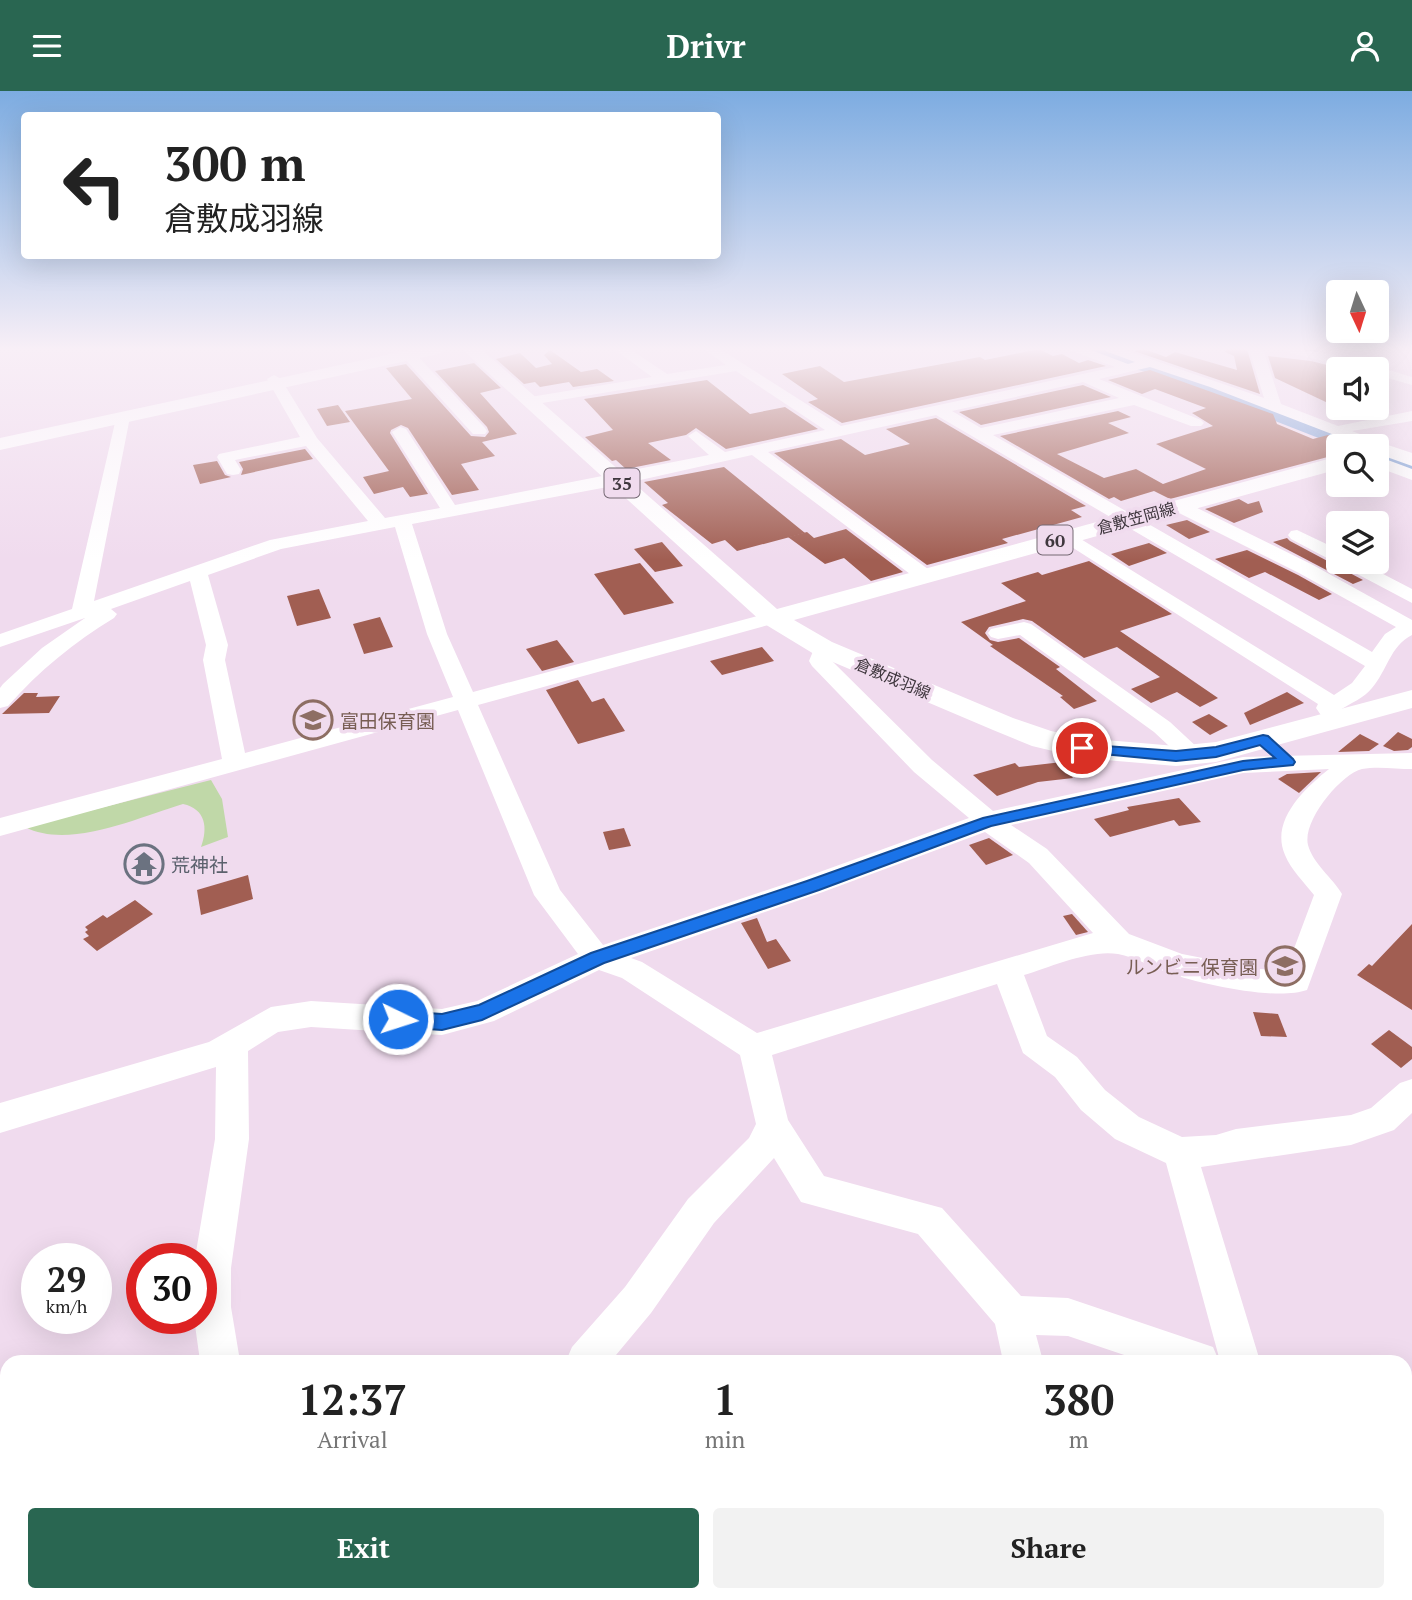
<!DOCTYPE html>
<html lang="en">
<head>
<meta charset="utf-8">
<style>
  body { margin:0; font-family:"PT Serif","Noto Sans JP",serif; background:#f2f2f2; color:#222; height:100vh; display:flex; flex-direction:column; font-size:26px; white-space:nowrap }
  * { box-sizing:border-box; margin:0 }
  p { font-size:23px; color:#767676 }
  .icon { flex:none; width:38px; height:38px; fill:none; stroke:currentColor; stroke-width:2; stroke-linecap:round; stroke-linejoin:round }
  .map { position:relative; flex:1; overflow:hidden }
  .details { position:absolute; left:0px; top:1264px; width:1412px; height:247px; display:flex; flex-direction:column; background:#fff; border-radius:21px 21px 0 0; box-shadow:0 7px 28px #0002 }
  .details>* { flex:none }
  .hud { position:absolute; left:21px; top:21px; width:700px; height:147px; border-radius:7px; box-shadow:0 7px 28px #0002; background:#fff; color:#222; overflow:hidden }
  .needle { width:46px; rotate:176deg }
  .buttons { position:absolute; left:1326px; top:189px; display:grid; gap:14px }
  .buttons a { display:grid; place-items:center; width:63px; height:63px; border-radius:7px; background:#fff; box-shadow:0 7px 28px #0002; font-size:35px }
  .speed { position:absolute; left:21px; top:1152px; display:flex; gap:14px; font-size:35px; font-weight:700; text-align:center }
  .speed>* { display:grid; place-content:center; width:91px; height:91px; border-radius:50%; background:#fff; box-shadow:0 7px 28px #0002; line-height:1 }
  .speed small { font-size:18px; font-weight:400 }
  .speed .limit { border:10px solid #d22; background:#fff; color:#111 }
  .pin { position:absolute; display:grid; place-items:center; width:60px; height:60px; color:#fff; margin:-30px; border:4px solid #fff; border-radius:50%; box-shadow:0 2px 7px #0007 }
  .me { position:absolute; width:77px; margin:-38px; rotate:94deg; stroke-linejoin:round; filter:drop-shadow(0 0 5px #0008) }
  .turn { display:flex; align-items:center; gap:24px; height:147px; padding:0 28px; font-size:32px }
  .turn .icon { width:91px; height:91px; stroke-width:2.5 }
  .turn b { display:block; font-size:49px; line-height:60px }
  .eta { display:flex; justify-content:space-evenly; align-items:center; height:119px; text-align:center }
  .eta b { font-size:42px; font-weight:800; line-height:49px }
  .action { display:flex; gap:14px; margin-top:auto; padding:14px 28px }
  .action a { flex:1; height:80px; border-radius:7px; background:#296651; color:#fff; font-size:28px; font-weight:800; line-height:80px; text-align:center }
  .action a+a { background:#f2f2f2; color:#222 }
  header { display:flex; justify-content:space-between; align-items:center; height:91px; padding:0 28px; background:#296651; color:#fff; font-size:32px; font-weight:800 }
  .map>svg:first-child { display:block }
  .green { fill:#c0d8a8 }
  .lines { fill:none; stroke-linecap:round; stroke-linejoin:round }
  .stream { stroke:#6a81a9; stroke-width:3.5 }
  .river { fill:#7ca1d7; fill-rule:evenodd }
  .building { fill:#a15e52 }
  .minor { fill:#fff; fill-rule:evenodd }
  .major { fill:#fff; fill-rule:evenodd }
  .route { fill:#1a73e8; stroke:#114b97; stroke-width:2 }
  .labels { text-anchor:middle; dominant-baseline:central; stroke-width:7; stroke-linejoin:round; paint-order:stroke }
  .far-street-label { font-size:16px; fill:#3f373e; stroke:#f0dbee }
  .shield { fill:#f0dbee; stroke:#746873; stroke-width:2 }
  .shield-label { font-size:18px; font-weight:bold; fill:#3f373e }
  .education-label { font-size:19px; fill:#785e54; stroke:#f0dbee; text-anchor:start }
  .worship-label { font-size:19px; fill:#5b616d; stroke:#f0dbee; text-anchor:start }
</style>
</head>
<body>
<header><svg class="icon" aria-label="menu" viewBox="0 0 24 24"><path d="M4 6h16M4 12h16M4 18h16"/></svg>Drivr<svg class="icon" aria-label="person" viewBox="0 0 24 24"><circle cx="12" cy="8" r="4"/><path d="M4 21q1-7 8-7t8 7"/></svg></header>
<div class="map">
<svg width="1412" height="1509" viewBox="0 0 1412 1509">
  <rect width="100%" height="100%" fill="#f0dbee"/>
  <!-- green -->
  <path class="green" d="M211 689 222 708 228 746 201 756C208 737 206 718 183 713 139 726 69 759 25 736Z"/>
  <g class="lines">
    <!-- stream -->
    <path class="stream" d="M1302 258 1316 261"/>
    <!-- river -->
    <g class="river">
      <path d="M1077 258H1109L1180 279 1367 350 1371 355H1339L1166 287 1080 262Z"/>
      <path d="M1377 356 1412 369V385L1377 372Z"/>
    </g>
  </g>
  <!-- building -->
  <g class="building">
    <path d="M1039 258 1053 265 1062 263 1079 272 1088 269 1106 275 842 332 808 311 818 308 782 283 820 275 844 291 980 266 985 269Z"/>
    <path d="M1144 258 1166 266 1175 261 1237 279 1234 265 1225 261 1226 258H1247L1260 303 1134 260Z"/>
    <path d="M550 259 581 281 597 278 614 290 573 296 569 291 540 296 535 291 524 293 496 268 520 262 536 277 552 273 544 264Z"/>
    <path d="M1268 265 1311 270 1339 277V309L1328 312 1275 287Z"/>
    <path d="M474 272 501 297 480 302 517 343 482 351 495 365 461 373 479 399 452 404 408 337 401 334 391 339 390 342 428 403 410 406 403 396 374 403 363 386 389 380 345 320 412 308 386 277 406 273 471 345 485 346 489 341 487 336 435 280Z"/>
    <path d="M1150 279 1273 323 1277 333 1313 348 1328 344 1339 348V363L1170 408 1154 400 1121 410 1114 406 1109 408 1000 345 1118 320 1131 326 1108 332 1129 342 1057 363 1104 387 1136 378 1163 393 1206 378 1156 353 1213 335 1192 322 1206 317 1155 298 1142 303 1108 289Z"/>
    <path d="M707 289 750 323 785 316 818 338 726 358 696 337 686 344 648 352 671 369 626 378 616 369 612 370 585 346 613 339 584 308Z"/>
    <path d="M1083 294 1111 306 981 334 959 321Z"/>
    <path d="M338 314 350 331 327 335 317 318Z"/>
    <path d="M936 327 1086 415 1071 419 1082 426 1002 448 1008 452 927 474 774 362 841 348 865 364 910 353 886 338Z"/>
    <path d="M305 358 313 368 241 384 243 378 239 371Z"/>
    <path d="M217 370 225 384 231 386 200 393 193 374Z"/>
    <path d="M724 376 805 442 737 460 725 449 712 453 662 414 668 412 644 391Z"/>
    <path d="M1239 408 1248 413 1259 410 1263 421 1234 432 1205 418Z"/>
    <path d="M1187 429 1210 441 1189 448 1166 434Z"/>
    <path d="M846 438 903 481 871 490 844 467 825 473 788 446 807 441 814 447Z"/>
    <path d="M1287 447 1290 450 1363 489 1353 493 1273 451Z"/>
    <path d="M662 451 683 475 655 481 634 458Z"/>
    <path d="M1149 452 1167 462 1129 475 1111 463Z"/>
    <path d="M1247 459 1298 484 1332 503 1319 509 1265 481 1249 487 1215 468Z"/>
    <path d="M1089 470 1172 523 1120 540 1218 607 1200 616 1177 601 1151 612 1131 598 1160 586 1117 556 1084 567 1032 530 1023 528 989 536 985 542 990 549 998 551 1019 547 1060 576 1056 578 1097 610 1074 618 1060 606 1063 605 990 555 993 554 961 531 1026 510 1001 492 1038 481 1042 484Z"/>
    <path d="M640 472 674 512 624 524 594 483Z"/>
    <path d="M319 498 331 527 297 535 287 505Z"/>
    <path d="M380 526 393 556 364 563 353 533Z"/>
    <path d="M557 549 574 571 542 580 526 558Z"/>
    <path d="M762 556 774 570 722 584 710 570Z"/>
    <path d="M578 589 592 611 604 607 625 640 578 653 546 599Z"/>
    <path d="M1287 601 1304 612 1250 634 1244 622Z"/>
    <path d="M24 602H38L36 606 60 605 49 622 2 623Z"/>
    <path d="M1209 623 1228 635 1210 644 1192 631Z"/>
    <path d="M1398 641 1412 648V656L1408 659 1394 660 1383 655Z"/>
    <path d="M1360 643 1379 653 1369 660 1338 661Z"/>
    <path d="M1062 671 1073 687 1038 691 997 705 973 684 1015 672 1019 676Z"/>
    <path d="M1321 681 1299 702 1278 688 1287 683Z"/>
    <path d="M1179 707 1201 731 1179 735 1174 729 1110 746 1094 728 1129 719 1127 716Z"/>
    <path d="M624 737 631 755 609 759 603 741Z"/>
    <path d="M989 747 1013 764 986 774 969 754Z"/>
    <path d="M248 784 253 808 201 824 197 799Z"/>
    <path d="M135 809 153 823 97 860 83 848 89 845 85 841 88 839 85 836 103 824 107 827Z"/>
    <path d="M1072 823 1088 841 1076 844 1063 825Z"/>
    <path d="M757 827 767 851 776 848 791 870 768 878 741 832Z"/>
    <path d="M1412 833V919L1357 884 1369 873 1372 875Z"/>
    <path d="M1253 921 1278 923 1287 946 1261 945Z"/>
    <path d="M1389 939 1412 956V968L1401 977 1371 953Z"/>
  </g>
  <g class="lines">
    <!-- minor -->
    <g class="minor">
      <path d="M614 258H630L667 283 726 274 704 258H720L841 335 1115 276 1067 258H1088L1128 273 1135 271 1100 258H1121L1264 307 1249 258H1263L1281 313 1338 335 1412 320V330L1352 340 1383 352 1385 355 1377 360V355H1363L1210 296 1150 276 1099 288 1201 329 1204 332 1201 335H1191L1134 314 993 344 1372 561 1385 543 1396 536 1299 482 1173 419 1170 415 1173 411H1185L1313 474 1412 529V544C1390 555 1387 580 1372 597 1364 607 1351 612 1340 619L1344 625 1341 630H1325L1316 617 1318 613 1056 446 1065 441 1071 442 1334 604 1352 592 1365 575 936 324 768 361 932 481 935 485 925 491 918 489 752 364 618 394 412 433 447 543 473 601 772 521 779 523 782 527 779 531 478 614 560 799 603 854 803 787 969 727 914 681 812 575 809 570 816 553H830L834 557 831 569 932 669 993 720 1243 666 1412 662V678C1397 678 1377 675 1362 678 1341 683 1302 730 1308 754 1313 773 1332 786 1342 803L1307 899C1276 910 1200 893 1169 882 1152 876 1135 866 1118 863 1091 858 1050 876 1024 884L1047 945 1077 966 1105 999 1139 1026 1182 1046 1216 1044 1236 1038 1351 1024 1371 1017 1400 992 1412 988V1022L1394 1039 1351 1054 1201 1076 1260 1270H1220L1166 1072 1115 1048 1081 1019 1055 986 1023 962 997 893 772 964 788 1029 824 1085 942 1117 1021 1205 1068 1207 1213 1256 1219 1270H1142L1068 1245 1036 1244 1043 1270H1003L995 1233 918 1143 801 1111 774 1067 714 1132 651 1222 611 1270H566L572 1256 625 1196 688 1108 749 1047 756 1033 740 964 622 887 599 879 494 930 442 944 311 936 278 941 248 960 249 1048 231 1177V1216L240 1270H200L194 1227H201V1167H195L215 1048 216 976 0 1042V1012L209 951 271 916 311 910 442 918 477 910 578 863 534 804 458 619 0 745V727L222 668 203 569 206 554 190 490 111 518 117 523 114 527C74 551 39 580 8 615L0 617V597L3 593 42 557 85 527 0 556V543L72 518 117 323H127L130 326 94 510 270 449 368 430 306 355 235 369 241 379 239 383 233 384 227 383 217 366 219 363 300 346 267 288 274 284 281 288 317 347 385 427 440 417 392 341 400 336 406 338 455 414 709 364 688 345 696 340 725 361 825 339 736 280 530 314 523 310 530 306 652 286ZM1083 291 1119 307 981 337 952 320ZM395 436 427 543 453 606 245 662 225 569 228 554 208 484 281 458ZM1329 678C1304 698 1270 730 1285 764 1291 779 1304 791 1314 804L1286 879 1259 878 1182 863 1129 843 1047 758 1011 734 1243 682ZM985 741 1029 772 1093 842 757 942 642 871 631 867 823 801Z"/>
      <path d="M1285 258C1328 258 1371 274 1412 286V294L1377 284V278H1355L1287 261Z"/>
      <path d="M409 260 414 261 485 337 487 340 485 343H473L404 267V261Z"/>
      <path d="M1377 365 1412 378V389L1377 376Z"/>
      <path d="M1297 439 1339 459V471H1360L1412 498V512L1291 448 1288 444 1291 440Z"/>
      <path d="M1024 531 1031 533 1170 631 1199 658 1203 663 1199 668 1191 671 1183 668 1154 641 1020 544 998 548 991 546 988 542 991 538Z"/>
      <path d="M113 1503H159L156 1509H110Z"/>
      <path d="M926 1503H977L974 1509H923Z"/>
    </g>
    <!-- major -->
    <g class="major">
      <path d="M414 258H447L438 263 0 359V347Z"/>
      <path d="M462 258H481L777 518 1339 365V378L794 529 832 551 1013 627 1051 640 1082 647 1176 655 1216 651 1412 599V617L1216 671 1176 675 1082 667 1032 655 993 639 814 563 763 532Z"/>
      <path d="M1385 353 1412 362V375L1384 365 1377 367 1375 355Z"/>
    </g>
  </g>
  <!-- sky -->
  <linearGradient id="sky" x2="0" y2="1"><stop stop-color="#7dace1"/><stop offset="0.55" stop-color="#f8eff7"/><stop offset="1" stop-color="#f8eff7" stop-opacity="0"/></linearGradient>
  <rect width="1412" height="469" fill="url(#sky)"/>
  <!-- route -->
  <path class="route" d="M1263 644 1268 645 1293 668 1295 671 1293 674 1243 679 991 735 819 799 604 872 482 929 442 939 398 936 392 933 389 928 392 923 398 920 442 923 479 914 591 862 807 790 983 727 1243 670 1275 667 1260 654 1216 666 1176 670 1082 661 1074 657 1077 653 1176 660 1216 656Z"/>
  <!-- icons -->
  <defs>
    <g id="school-ring" transform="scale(2.0125)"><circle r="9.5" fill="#f0dbee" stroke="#8d6e63" stroke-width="1.5"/><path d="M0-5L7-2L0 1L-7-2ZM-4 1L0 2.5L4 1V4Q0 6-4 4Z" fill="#8d6e63"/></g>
    <g id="temple-ring" transform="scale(2.0125)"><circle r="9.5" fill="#f0dbee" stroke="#6b7280" stroke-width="1.5"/><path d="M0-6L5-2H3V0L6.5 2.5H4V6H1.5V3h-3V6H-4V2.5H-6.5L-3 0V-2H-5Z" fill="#6b7280"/></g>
  </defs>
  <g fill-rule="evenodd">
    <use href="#school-ring" x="313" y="629"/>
    <use href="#temple-ring" x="144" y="773"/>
    <use href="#school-ring" x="1285" y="875"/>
  </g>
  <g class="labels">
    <!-- far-street labels -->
    <g class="far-street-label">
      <text transform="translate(1136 427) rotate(-15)">倉敷笠岡線</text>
      <text transform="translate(893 587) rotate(23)">倉敷成羽線</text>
    </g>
    <!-- shield labels -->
    <g class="shield">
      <rect x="604.5" y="377.5" width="35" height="29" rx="5"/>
      <rect x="1037.5" y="434.5" width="35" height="29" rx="5"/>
    </g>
    <g class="shield-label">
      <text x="622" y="392">35</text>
      <text x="1055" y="449">60</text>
    </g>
    <!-- education labels -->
    <g class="education-label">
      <text x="340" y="629">富田保育園</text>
      <text x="1258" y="875" text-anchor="end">ルンビニ保育園</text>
    </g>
    <!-- worship labels -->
    <g class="worship-label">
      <text x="171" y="773">荒神社</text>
    </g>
  </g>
</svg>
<div class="buttons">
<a><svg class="needle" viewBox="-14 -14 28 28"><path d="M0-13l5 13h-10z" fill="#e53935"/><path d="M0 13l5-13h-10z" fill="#767676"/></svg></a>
<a><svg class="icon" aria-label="sound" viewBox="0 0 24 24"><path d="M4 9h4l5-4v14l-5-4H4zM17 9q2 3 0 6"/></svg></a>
<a><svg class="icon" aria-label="search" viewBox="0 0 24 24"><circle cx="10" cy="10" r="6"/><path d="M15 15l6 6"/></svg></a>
<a><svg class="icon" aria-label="layers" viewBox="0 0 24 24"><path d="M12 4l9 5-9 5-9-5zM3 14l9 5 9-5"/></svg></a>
</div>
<div class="speed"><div>29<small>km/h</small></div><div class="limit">30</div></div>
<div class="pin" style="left:1082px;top:657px;background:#d93025"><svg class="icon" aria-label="arrive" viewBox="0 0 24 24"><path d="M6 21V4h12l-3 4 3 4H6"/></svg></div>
<svg class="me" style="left:398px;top:928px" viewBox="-20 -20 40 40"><circle r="17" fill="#1a73e8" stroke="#fff" stroke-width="3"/><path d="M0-11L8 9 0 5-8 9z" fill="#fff"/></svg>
<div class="hud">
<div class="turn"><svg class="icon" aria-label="left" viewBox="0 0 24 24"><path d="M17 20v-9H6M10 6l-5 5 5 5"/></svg><div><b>300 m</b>倉敷成羽線</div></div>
</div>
<section class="details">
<div class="eta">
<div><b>12:37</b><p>Arrival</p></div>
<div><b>1</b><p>min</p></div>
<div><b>380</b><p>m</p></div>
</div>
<div class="action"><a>Exit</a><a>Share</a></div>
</section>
</div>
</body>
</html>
